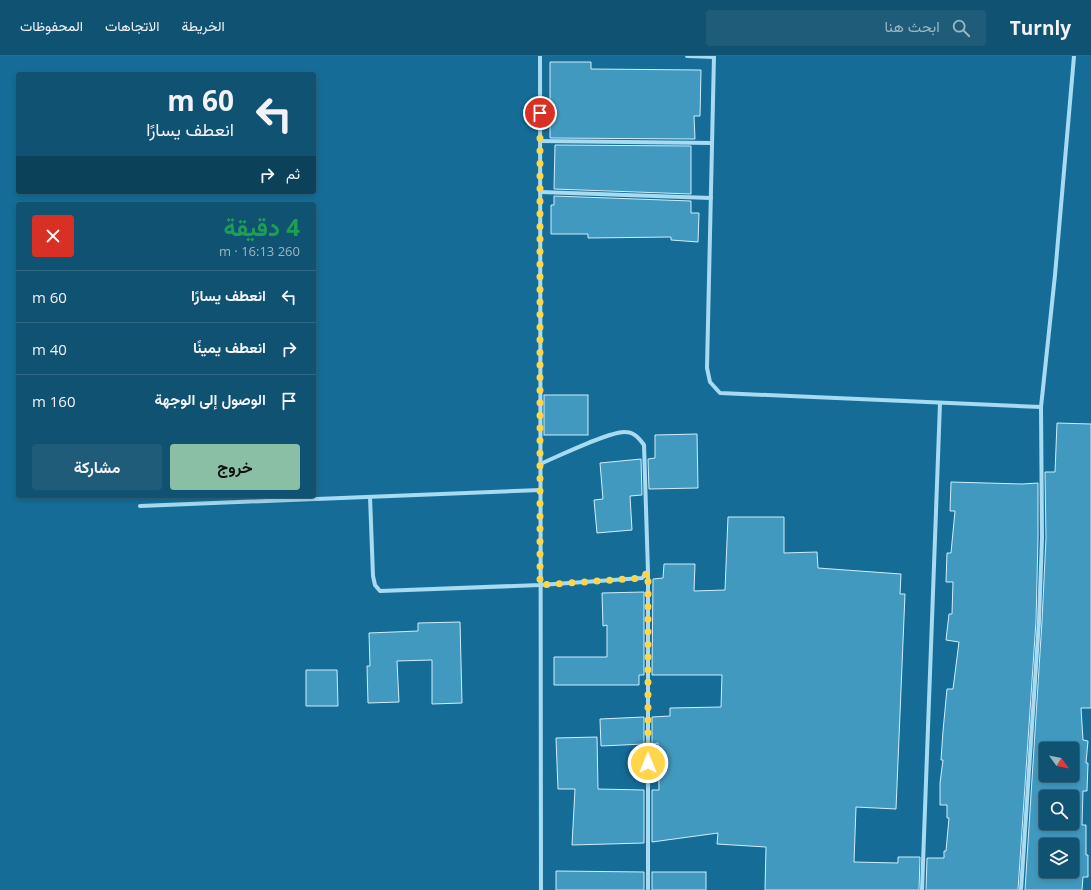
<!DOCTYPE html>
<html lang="ar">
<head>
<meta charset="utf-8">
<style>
  body { margin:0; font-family:"Open Sans",Vazirmatn,sans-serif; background:#1e5c79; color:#f1f3f6; direction:rtl; height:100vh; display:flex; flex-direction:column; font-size:15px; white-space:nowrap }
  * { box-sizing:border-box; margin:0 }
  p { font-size:13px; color:#9cb6c3 }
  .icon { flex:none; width:22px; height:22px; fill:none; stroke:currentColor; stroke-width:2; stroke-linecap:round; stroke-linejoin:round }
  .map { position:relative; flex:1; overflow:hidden; direction:ltr }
  .sheet { position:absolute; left:16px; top:146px; width:300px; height:296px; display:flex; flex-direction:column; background:#105271; border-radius:4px; box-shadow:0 2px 6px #0003,0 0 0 1px #306984; direction:rtl }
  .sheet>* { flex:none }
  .banner { position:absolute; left:16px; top:16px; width:300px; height:122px; border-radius:4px; box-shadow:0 2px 6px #0003,0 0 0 1px #306984; direction:rtl; background:#105271; color:#f1f3f6; overflow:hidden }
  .needle { width:26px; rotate:123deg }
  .buttons { position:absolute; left:1039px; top:686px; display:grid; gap:8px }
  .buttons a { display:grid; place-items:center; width:40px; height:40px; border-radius:4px; background:#105271; box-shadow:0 2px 6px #0003,0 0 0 1px #306984; font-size:20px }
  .pin { position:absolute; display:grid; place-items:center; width:34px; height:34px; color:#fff; margin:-17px; border:2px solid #fff; border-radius:50%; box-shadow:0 1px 4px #0007 }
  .me { position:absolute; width:44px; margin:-22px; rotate:0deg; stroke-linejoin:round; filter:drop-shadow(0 0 3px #0008) }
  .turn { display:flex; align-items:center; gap:14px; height:84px; padding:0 16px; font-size:18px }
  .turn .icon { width:52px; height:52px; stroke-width:2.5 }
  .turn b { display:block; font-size:28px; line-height:34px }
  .then { display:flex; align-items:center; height:38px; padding:0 16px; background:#0003; gap:8px; font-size:15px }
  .round { display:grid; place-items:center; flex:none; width:42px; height:42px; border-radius:4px; background:#1e5c79 }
  .head { display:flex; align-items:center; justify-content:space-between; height:68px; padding:0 16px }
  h1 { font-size:24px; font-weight:700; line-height:30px; color:#1e9e55 }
  .action { display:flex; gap:8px; margin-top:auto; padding:8px 16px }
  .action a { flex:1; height:46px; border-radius:4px; background:#8abfa5; color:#111; font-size:16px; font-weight:700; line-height:46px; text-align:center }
  .action a+a { background:#1e5c79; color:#f1f3f6 }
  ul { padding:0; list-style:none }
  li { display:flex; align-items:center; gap:12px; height:52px; padding:0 16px; border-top:1px solid #306984 }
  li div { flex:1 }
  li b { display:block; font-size:15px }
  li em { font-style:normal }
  header { display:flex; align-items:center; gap:24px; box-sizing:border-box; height:56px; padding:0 20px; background:#105271; border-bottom:1px solid #306984 }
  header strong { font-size:19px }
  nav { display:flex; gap:22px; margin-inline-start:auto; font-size:14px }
  .search { width:280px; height:36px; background:#1e5c79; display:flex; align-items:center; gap:10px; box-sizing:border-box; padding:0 14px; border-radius:4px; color:#9cb6c3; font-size:15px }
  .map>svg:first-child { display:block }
  .building { fill:#4299bf; stroke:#ceeefc; fill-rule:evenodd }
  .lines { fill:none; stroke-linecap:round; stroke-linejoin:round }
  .street { stroke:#a6dbf2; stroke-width:4 }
  .route { stroke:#ffd54a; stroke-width:7; stroke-dasharray:0 12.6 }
</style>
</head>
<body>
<header>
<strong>Turnly</strong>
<div class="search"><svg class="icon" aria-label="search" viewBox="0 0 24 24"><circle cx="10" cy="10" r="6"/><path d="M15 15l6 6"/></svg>ابحث هنا</div>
<nav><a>الخريطة</a><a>الاتجاهات</a><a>المحفوظات</a></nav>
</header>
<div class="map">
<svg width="1091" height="834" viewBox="0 0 1091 834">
  <rect width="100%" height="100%" fill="#156d97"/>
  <!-- building -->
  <g class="building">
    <path d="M550 6H591V13L701 14 700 60H694L695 83 550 82Z"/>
    <path d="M555 89 691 90V138L554 133Z"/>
    <path d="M554 140 691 145V157H699L698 186 671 184V181L588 182V178H551V149H554Z"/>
    <rect x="544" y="339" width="44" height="40"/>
    <path d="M1057 367 1091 368V652H1081L1083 684 1088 685 1086 707H1088L1087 735H1083L1082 769H1086V799H1088V821H1083L1082 834H1025L1042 565 1046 482 1045 416H1055ZM1046 693H1072V719H1046ZM1046 741H1072V767H1046ZM1046 789H1072V815H1046Z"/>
    <path d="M697 378 698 432 649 433 648 403 655 402V379Z"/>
    <path d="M641 403 642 439 630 440 632 474 597 477 594 444 603 443 600 407Z"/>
    <path d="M951 426 1022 428 1038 427V482L1036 565 1018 834H926L927 802H944V795H946L949 762H947V749H940V727L943 704H941L943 675 947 633H953L959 586 946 584 949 558H952L953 526H946L947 497H951L955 455H950Z"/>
    <path d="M728 461H784V497L817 496 818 512 901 518 900 538H905L896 753 856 751 854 806 898 807V801H920L919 834H765L766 791 717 788 718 777 652 786V734H659L658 687 652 688V661L670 660V652L721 651 722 619H652L653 523 663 522 664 508H695L694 535 725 534Z"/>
    <path d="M644 536V619H639V629H554V601H607V569L603 570 602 537Z"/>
    <path d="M460 566 462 647 432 648V604L397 605 399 646 368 647 367 610H370L369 577 418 575V567Z"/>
    <path d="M306 614H337L338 650H306Z"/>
    <path d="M644 661V688L601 690 600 663Z"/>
    <path d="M597 681 598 733 644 734V787L572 789 575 733H558L556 682Z"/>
    <path d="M556 815 644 816V834H556Z"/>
    <rect x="652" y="816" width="54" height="18"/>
  </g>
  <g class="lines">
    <!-- street -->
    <g class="street">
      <path d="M540 0 541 834"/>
      <path d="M687 0 714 1"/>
      <path d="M714 0 707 312 710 326 720 337 1041 351"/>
      <path d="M540 85 712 87"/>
      <path d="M541 136 711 142"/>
      <path d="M370 441 373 520 375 529 380 535 540 529 642 522 648 516 644 389C639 382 634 376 625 376 610 375 557 401 540 408"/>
      <path d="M140 450 540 434"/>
      <path d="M648 834V516"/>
      <path d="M922 834 940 347"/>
      <path d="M1021 834 1039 565 1042 482 1041 351 1055 219 1074 0"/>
    </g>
  </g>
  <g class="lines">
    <!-- route -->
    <path class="route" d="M540 57V529L642 522 648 516V707"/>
  </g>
</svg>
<div class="buttons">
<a><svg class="needle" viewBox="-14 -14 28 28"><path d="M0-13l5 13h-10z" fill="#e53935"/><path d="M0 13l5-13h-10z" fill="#9cb6c3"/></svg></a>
<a><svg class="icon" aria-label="search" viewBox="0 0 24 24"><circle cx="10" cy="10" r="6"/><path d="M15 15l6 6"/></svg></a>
<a><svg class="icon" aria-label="layers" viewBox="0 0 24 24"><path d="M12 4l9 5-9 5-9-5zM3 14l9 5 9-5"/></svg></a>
</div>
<div class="pin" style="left:540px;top:57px;background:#d93025"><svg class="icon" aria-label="arrive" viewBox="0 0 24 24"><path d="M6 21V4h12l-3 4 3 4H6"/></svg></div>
<svg class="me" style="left:648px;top:707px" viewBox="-20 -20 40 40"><circle r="17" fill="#ffd54a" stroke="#fff" stroke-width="3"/><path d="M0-11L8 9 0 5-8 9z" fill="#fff"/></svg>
<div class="banner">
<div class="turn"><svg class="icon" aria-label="left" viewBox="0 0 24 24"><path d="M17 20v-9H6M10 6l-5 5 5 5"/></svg><div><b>60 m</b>انعطف يسارًا</div></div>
<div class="then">ثم<svg class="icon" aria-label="right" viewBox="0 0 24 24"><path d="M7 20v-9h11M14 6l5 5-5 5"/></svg></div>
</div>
<section class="sheet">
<div class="head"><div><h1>4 دقيقة</h1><p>260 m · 16:13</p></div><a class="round" style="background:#d93025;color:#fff"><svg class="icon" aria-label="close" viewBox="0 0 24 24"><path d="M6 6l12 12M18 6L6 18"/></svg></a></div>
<ul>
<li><svg class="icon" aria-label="left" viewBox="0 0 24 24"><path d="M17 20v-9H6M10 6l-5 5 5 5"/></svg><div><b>انعطف يسارًا</b></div><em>60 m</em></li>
<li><svg class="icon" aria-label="right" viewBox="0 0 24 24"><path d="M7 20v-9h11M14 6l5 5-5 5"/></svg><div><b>انعطف يمينًا</b></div><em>40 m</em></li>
<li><svg class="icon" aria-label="arrive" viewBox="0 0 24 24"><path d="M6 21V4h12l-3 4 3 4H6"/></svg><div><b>الوصول إلى الوجهة</b></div><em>160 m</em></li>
</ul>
<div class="action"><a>خروج</a><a>مشاركة</a></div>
</section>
</div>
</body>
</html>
